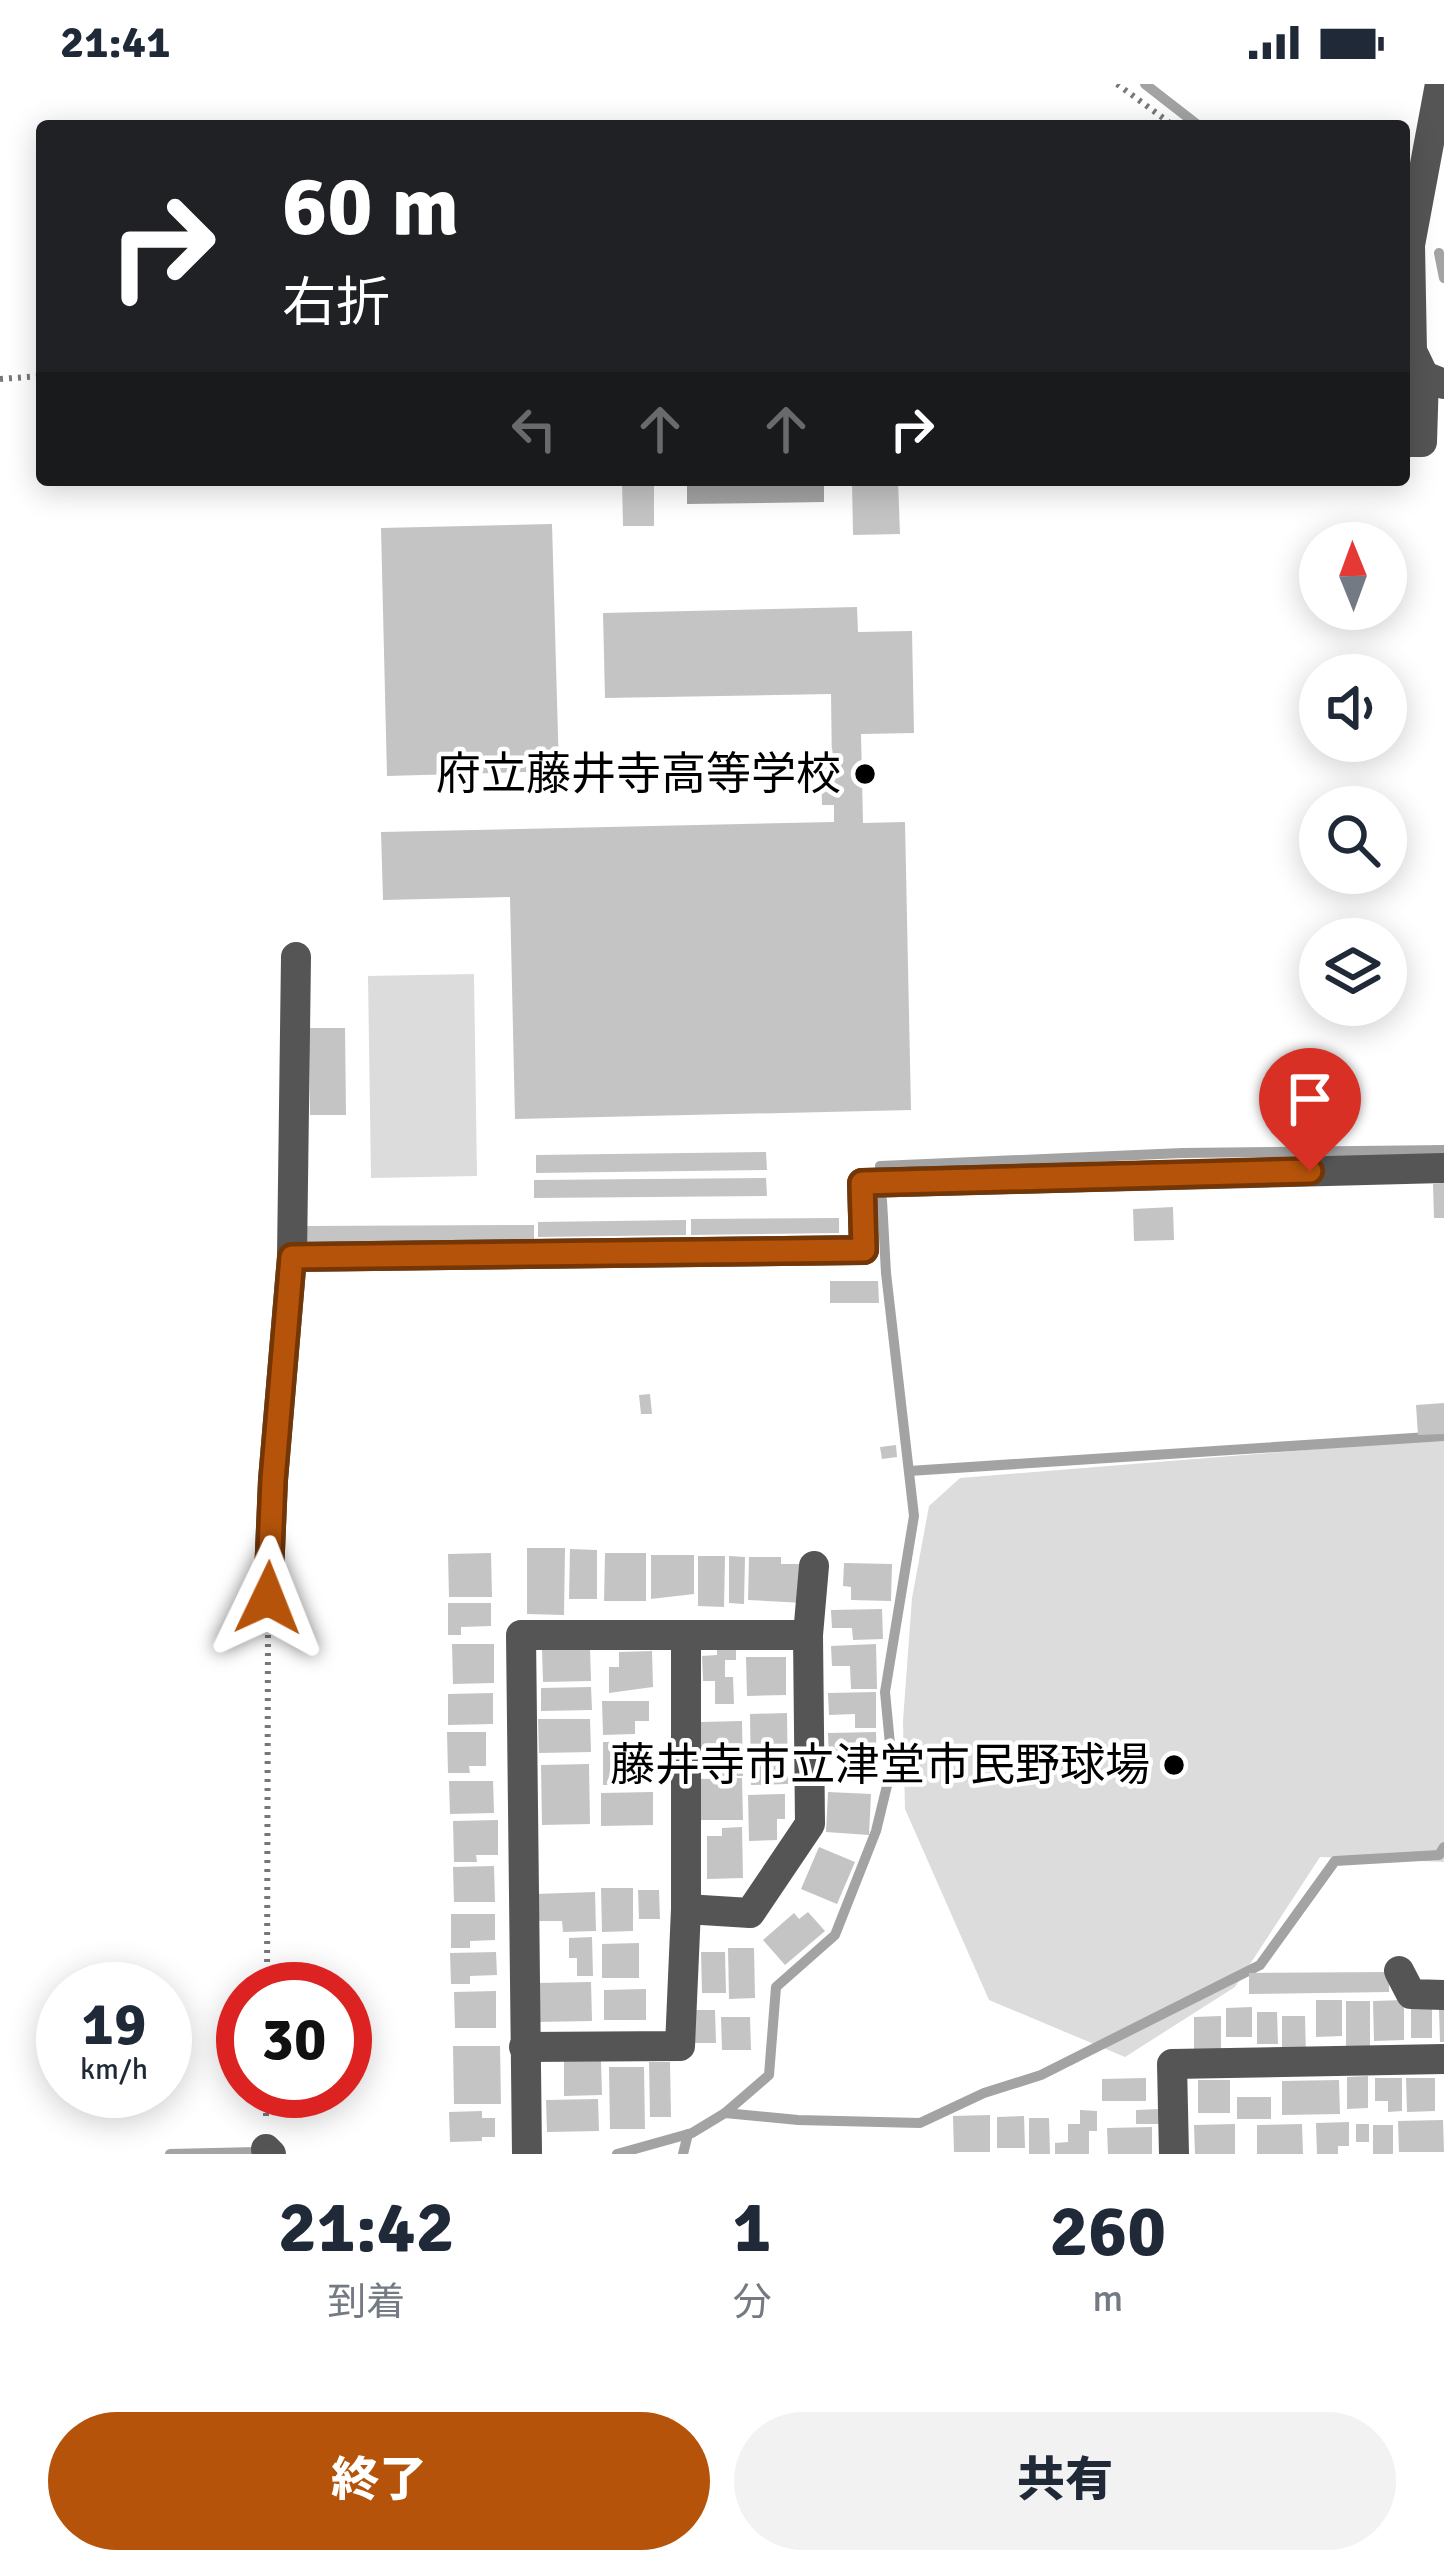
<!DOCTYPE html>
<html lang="ja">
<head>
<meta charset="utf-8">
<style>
  body { margin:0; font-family:Signika,"Noto Sans JP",sans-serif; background:#f2f2f3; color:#1f2937; height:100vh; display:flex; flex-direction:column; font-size:45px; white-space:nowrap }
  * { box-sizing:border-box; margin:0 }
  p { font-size:39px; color:#747a83 }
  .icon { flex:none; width:66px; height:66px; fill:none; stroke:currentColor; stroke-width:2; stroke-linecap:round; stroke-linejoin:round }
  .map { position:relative; height:2070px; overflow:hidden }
  .details { display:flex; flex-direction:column; background:#fff; flex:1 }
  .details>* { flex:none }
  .top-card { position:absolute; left:36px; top:36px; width:1374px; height:366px; border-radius:12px; box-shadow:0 6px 30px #0003; background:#202124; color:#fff; overflow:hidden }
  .needle { width:78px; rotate:359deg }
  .buttons { position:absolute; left:1299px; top:438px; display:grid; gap:24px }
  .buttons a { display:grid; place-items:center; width:108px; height:108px; border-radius:50%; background:#fff; box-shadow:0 6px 30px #0003; font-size:60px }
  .speed { position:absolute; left:36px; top:1878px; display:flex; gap:24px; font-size:60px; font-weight:700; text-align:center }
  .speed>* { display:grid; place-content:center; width:156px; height:156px; border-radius:50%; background:#fff; box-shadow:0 6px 30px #0003; line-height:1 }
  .speed small { font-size:30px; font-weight:400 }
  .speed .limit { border:18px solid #d22; background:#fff; color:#111 }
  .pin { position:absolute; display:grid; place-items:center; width:102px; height:102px; color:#fff; margin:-123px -51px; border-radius:50% 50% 50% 0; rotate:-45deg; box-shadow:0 0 12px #0007 }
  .pin .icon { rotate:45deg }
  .me { position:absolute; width:132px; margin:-66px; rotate:2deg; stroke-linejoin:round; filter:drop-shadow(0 0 9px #0008) }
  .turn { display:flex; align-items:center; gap:42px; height:252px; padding:0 48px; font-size:54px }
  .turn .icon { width:156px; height:156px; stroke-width:2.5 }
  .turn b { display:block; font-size:84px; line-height:102px }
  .lanes { display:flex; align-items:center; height:114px; padding:0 48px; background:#0003; justify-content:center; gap:60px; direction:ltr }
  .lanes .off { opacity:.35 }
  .eta { display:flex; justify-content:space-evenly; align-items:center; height:204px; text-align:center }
  .eta b { font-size:72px; font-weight:800; line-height:84px }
  .cta { display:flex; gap:24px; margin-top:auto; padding:24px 48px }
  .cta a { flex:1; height:138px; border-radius:72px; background:#b45309; color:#fff; font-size:48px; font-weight:800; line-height:138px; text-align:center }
  .cta a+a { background:#f2f2f3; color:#1f2937 }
  .status { display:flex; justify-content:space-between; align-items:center; height:84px; padding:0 60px; background:#fff; direction:ltr }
  .status svg { height:33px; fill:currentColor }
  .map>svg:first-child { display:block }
  .green { fill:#dcdcdc }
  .water { fill:#a3a3a3 }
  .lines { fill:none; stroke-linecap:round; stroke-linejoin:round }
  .stream { stroke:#a3a3a3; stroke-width:10 }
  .building { fill:#c4c4c4 }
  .path { stroke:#777; stroke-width:6; stroke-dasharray:3 6; stroke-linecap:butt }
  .minor { stroke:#555; stroke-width:30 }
  .route-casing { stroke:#753606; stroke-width:30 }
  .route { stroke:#b45309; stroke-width:21 }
  .poi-dot { fill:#000; stroke:#fff; stroke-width:4.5 }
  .labels { text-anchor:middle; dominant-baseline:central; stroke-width:9; stroke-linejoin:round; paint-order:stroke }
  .poi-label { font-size:45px; fill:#000; stroke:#fff; text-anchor:end }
</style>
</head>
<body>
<div class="status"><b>21:41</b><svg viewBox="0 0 49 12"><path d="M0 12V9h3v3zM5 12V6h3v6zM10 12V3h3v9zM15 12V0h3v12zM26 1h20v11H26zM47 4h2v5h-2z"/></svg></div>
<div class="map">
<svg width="1444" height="2070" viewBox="0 0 1444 2070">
  <rect width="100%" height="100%" fill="#fff"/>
  <!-- green -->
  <g class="green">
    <path d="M474 890 477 1092 371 1094 368 892Z"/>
    <path d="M1444 1355V1778L1320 1773 1235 1903 1125 1973 989 1916 905 1725 903 1637 912 1514 929 1422 960 1394Z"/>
  </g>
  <!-- water -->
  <path class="water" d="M687 396H824V418L687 420Z"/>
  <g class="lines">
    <!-- stream -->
    <g class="stream">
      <path d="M1145 0 1199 42"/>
      <path d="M1439 169 1444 194"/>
      <path d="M880 1082 1182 1069 1444 1066"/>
      <path d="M909 1387 1444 1352"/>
      <path d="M725 2029 769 1991 776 1903 835 1851 876 1747 892 1681 885 1608 914 1432 886 1189 882 1116"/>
      <path d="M170 2070 258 2068"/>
      <path d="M617 2070 692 2049 725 2029 798 2036 920 2039 984 2009 1041 1991 1260 1881 1335 1777 1439 1771 1444 1763"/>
      <path d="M683 2070 688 2050"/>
    </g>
  </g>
  <!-- building -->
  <g class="building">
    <path d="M622 396H654V442H623Z"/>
    <path d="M852 396H898L900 450 853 451Z"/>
    <path d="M552 440 559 687 387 692 381 444Z"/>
    <path d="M857 523 858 548 912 547 914 649 861 650 863 739 905 738 911 1026 515 1035 510 813 383 816 381 748 834 738V721H822L821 683H832L831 610 605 614 603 529Z"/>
    <path d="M309 944H345L346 1031H310Z"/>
    <path d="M766 1068 767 1086 536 1089V1071Z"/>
    <path d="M766 1094 767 1112 534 1114V1096Z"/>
    <path d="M1444 1099V1134H1434L1433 1100Z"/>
    <path d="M1173 1123 1174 1156 1134 1157 1133 1125Z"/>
    <path d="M839 1134V1149L691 1151V1135Z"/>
    <path d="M686 1136V1151L538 1153V1138Z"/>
    <path d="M534 1141V1157L305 1158V1142Z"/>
    <path d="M830 1197H878L879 1219H830Z"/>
    <path d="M650 1310 652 1330H641L639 1311Z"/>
    <path d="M1444 1319V1350L1418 1351 1416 1321Z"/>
    <path d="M896 1361 897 1373 882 1375 880 1363Z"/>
    <path d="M527 1464H565L564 1531 527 1530Z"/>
    <path d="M570 1465 597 1466V1515H569Z"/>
    <path d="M491 1469 492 1513H449L448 1470Z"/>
    <path d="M605 1469H646V1517H604Z"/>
    <path d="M651 1471H694V1510L651 1515Z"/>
    <path d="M698 1472H725L724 1523 698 1522Z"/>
    <path d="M729 1472 745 1473 744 1520 729 1519Z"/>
    <path d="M749 1473H781V1480H804V1519L748 1516Z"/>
    <path d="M844 1479 892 1480 891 1517 851 1516V1503L843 1502Z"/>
    <path d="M448 1519H491V1542L461 1543V1551H448Z"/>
    <path d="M882 1525 883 1555 853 1556 852 1544H832L831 1526Z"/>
    <path d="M452 1560H494V1599L453 1600Z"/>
    <path d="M876 1560 877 1605H851L850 1582H832L831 1562Z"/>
    <path d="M717 1561H736V1576H725V1593H733L734 1620H715V1597H703L702 1572 717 1571Z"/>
    <path d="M590 1565 591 1597 543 1598 542 1566Z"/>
    <path d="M652 1567 653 1603 609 1609V1583H619V1568Z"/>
    <path d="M746 1573H786V1611L747 1612Z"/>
    <path d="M591 1603 592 1626 541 1627V1604Z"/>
    <path d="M876 1608V1644H855V1630L829 1631 828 1609Z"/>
    <path d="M493 1609V1640L448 1641V1610Z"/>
    <path d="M602 1617H649V1637H635V1650L603 1651Z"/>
    <path d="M787 1629 788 1700 751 1701 750 1630Z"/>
    <path d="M538 1635H590L591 1668 539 1669Z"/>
    <path d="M742 1637 743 1692H715V1663H701V1638Z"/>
    <path d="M447 1648H486V1682H469L470 1689H448Z"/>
    <path d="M876 1648 877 1693H850V1673L829 1674 828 1649Z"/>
    <path d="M603 1658H651V1679H633V1701H603Z"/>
    <path d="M589 1680 590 1740 542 1741 541 1681Z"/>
    <path d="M742 1694 743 1736H699L698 1695Z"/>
    <path d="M449 1697H493L494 1729 450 1730Z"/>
    <path d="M653 1708V1741L601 1742V1709Z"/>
    <path d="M828 1708 871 1710 869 1751 826 1748Z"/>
    <path d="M785 1710V1735H777V1756L749 1757 748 1711Z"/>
    <path d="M498 1736V1771H476L477 1778H454L453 1737Z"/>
    <path d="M742 1743 743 1794 707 1795V1752H722V1744Z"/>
    <path d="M819 1763 855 1778 837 1820 801 1805Z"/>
    <path d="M494 1782 495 1818H454L453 1783Z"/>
    <path d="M601 1804H633V1847L602 1848Z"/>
    <path d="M638 1806H659L660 1835H639Z"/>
    <path d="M595 1808 596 1847 563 1848 562 1837H534V1810Z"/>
    <path d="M808 1828 825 1847 785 1881 763 1856 794 1829 799 1835Z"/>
    <path d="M451 1830H495V1856L470 1857V1864H451Z"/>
    <path d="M592 1853 593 1892H577V1874H569V1854Z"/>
    <path d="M639 1859V1894H602V1860Z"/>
    <path d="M728 1864H754L755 1914 729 1915Z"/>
    <path d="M496 1868 497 1891 470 1892V1900H451L450 1869Z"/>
    <path d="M701 1868H725L726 1909H702Z"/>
    <path d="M1389 1888V1908L1249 1910V1889Z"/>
    <path d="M591 1898 592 1937 536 1938 535 1899Z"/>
    <path d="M646 1905V1936H604V1906Z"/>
    <path d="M496 1907V1944H455L454 1908Z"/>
    <path d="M1316 1916H1342V1952L1316 1953Z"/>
    <path d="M1404 1916V1956L1374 1957 1373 1917Z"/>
    <path d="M1346 1917H1370V1966L1346 1967Z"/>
    <path d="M1252 1923V1953H1226V1924Z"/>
    <path d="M1432 1924V1954H1411V1925Z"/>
    <path d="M1439 1925H1444V1958H1440Z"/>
    <path d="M694 1926H715L716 1959H695Z"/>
    <path d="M1257 1928H1277L1278 1960H1257Z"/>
    <path d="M1221 1932V1971H1194V1933Z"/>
    <path d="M1282 1932H1305L1306 1973H1282Z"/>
    <path d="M721 1933H750L751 1966H722Z"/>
    <path d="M453 1962H500L501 2020H454Z"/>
    <path d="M601 1976 602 2011 564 2012V1977Z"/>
    <path d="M649 1978H670L671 2033H650Z"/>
    <path d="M609 1983H644L645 2045H610Z"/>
    <path d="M1368 1992V2024L1347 2025V1993Z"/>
    <path d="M1146 1994V2017H1102V1995Z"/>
    <path d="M1375 1994H1402V2027L1388 2028V2017H1375Z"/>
    <path d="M1406 1994H1435V2027L1407 2028Z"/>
    <rect x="1198" y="1996" width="32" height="33"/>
    <path d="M1339 1996 1340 2030 1282 2031V1997Z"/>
    <rect x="1237" y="2013" width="34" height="22"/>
    <path d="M598 2015 599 2047 547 2048 546 2016Z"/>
    <path d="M1160 2025V2040H1136V2026Z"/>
    <path d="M1080 2026 1097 2027V2047H1089V2070H1055V2059L1068 2058V2040H1080Z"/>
    <path d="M482 2027V2034H495V2053H482V2057L450 2058 449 2028Z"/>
    <path d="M990 2031V2068H954L953 2032Z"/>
    <path d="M1024 2032 1025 2064H997V2033Z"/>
    <path d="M1029 2034H1049L1050 2070H1029Z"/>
    <path d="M1443 2036 1444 2068H1399L1398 2037Z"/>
    <path d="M1349 2038V2062H1338V2070H1317L1316 2039Z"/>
    <path d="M1235 2040V2070H1195L1194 2041Z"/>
    <path d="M1302 2040 1303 2070H1257V2041Z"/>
    <rect x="1356" y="2040" width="13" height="18"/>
    <rect x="1373" y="2041" width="20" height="29"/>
    <path d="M1152 2043V2070H1108L1107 2044Z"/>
  </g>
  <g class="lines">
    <!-- path -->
    <g class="path">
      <path d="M1117 0 1174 42"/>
      <path d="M0 295 42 292"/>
      <path d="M267 1905 268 1543"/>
      <path d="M266 2032V2007"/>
    </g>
    <!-- minor -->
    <g class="minor">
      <path d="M1440 0 1410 161 1412 267 1424 292 1444 300"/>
      <path d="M1404 358H1422L1424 292"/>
      <path d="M292 1173 864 1166 862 1099 1444 1084"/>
      <path d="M268 1514 273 1396 292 1173 296 873"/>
      <path d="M686 1825 750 1829 810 1740 808 1551 814 1482"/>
      <path d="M1399 1887 1411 1910 1444 1911"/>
      <path d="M524 1963 680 1962 686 1825V1552"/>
      <path d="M266 2065 271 2070"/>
      <path d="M527 2070 521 1551H808"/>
      <path d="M1174 2070 1172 1980 1444 1975"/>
    </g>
  </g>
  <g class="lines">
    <!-- route casing -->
    <g class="route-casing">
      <path id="route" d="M268 1514 273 1396 292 1173 864 1166 862 1099 1310 1087"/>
    </g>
    <!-- route -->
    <use href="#route" class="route"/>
  </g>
  <!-- markers -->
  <g class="poi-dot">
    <circle cx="865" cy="690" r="12"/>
    <circle cx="1174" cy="1681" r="12"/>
  </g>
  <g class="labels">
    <!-- poi labels -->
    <g class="poi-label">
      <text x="841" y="690">府立藤井寺高等学校</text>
      <text x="1150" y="1681">藤井寺市立津堂市民野球場</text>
    </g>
  </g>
</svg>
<div class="buttons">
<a><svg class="needle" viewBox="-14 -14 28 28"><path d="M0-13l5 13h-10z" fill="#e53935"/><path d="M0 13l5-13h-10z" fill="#747a83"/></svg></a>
<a><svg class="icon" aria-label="sound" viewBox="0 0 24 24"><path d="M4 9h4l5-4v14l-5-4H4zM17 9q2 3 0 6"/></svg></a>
<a><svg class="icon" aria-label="search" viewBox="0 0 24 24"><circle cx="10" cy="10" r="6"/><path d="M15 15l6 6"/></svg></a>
<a><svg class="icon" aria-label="layers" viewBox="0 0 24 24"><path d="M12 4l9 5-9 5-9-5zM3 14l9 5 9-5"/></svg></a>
</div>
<div class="speed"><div>19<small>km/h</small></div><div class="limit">30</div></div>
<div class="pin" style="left:1310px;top:1087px;background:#d93025"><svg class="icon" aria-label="arrive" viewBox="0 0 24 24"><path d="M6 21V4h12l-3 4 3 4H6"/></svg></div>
<svg class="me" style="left:268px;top:1514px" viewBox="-20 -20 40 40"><path d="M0-17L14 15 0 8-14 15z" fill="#b45309" stroke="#fff" stroke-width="4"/></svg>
<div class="top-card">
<div class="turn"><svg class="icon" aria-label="right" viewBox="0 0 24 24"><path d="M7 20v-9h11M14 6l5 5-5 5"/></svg><div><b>60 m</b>右折</div></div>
<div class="lanes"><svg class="icon off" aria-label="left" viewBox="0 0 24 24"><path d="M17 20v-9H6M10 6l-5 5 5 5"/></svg><svg class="icon off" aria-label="ahead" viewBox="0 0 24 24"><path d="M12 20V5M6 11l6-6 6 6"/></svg><svg class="icon off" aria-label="ahead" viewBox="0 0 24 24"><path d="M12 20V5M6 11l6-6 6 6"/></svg><svg class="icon" aria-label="right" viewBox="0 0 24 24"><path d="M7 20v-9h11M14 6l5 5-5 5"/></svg></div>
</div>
</div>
<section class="details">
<div class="eta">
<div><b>21:42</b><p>到着</p></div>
<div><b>1</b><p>分</p></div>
<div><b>260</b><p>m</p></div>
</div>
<div class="cta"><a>終了</a><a>共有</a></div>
</section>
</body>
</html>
